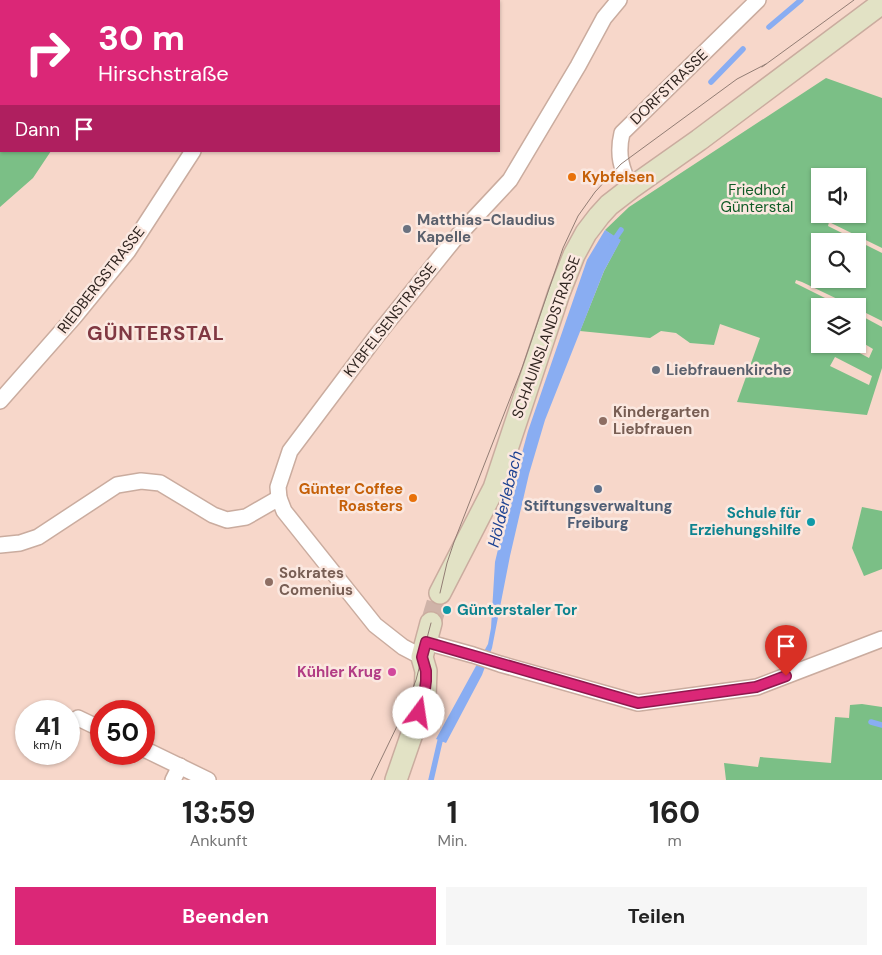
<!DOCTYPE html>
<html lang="de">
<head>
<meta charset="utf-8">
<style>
  body { margin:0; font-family:"DM Sans",sans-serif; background:#f6f6f6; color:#222; height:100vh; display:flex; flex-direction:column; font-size:19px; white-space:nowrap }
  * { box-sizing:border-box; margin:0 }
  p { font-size:16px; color:#767676 }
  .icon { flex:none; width:28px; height:28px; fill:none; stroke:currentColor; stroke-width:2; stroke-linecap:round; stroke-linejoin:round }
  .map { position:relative; height:780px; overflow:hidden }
  .details { display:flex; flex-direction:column; background:#fff; flex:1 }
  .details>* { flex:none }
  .banner { position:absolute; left:0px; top:0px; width:500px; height:152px; box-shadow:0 1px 4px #0004; background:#db2777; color:#fff; overflow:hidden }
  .buttons { position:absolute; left:811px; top:168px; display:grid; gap:10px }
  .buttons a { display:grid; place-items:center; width:55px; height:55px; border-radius:0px; background:#fff; box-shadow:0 1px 4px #0004; font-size:25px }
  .speed { position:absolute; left:15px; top:700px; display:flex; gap:10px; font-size:25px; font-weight:700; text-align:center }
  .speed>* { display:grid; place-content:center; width:65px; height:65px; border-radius:50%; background:#fff; box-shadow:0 1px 4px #0004; line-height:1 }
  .speed small { font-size:12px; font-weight:400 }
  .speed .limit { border:8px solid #d22; background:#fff; color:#111 }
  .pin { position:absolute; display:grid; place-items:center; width:42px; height:42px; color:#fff; margin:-51px -21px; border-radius:50% 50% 50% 0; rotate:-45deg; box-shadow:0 0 5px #0007 }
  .pin .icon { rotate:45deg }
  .me { position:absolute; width:55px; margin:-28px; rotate:14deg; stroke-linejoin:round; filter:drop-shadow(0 0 4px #0008) }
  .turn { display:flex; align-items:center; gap:18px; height:105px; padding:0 15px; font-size:22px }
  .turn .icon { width:65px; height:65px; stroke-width:2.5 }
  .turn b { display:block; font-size:35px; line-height:42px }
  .then { display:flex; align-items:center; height:48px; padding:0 15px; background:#0003; gap:10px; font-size:19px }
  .eta { display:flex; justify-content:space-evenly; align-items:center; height:85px; text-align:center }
  .eta b { font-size:30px; font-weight:700; line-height:35px }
  .primary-button { display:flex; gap:10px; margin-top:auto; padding:10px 15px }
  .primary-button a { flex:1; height:58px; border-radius:0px; background:#db2777; color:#fff; font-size:20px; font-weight:700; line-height:58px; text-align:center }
  .primary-button a+a { background:#f6f6f6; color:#222 }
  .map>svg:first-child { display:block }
  .green { fill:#7bbf86; fill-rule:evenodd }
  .water { fill:#89adf2 }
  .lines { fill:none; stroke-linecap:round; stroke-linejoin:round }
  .stream { stroke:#89adf2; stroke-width:5.5 }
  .secondary-tunnel { stroke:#cfb3a8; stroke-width:21; stroke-dasharray:21 11; stroke-linecap:butt }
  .street-casing { stroke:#caac9f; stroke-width:18 }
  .secondary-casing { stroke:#caac9f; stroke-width:24 }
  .street { stroke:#fff; stroke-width:15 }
  .secondary { stroke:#e2e2c5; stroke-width:21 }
  .tram { stroke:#927d74; stroke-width:1 }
  .route-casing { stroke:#8e194d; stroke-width:12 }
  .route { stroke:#db2777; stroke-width:9 }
  .food-dot { fill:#e8710a; stroke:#fbe8e0; stroke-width:2 }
  .worship-dot { fill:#6b7280; stroke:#fbe8e0; stroke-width:2 }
  .education-dot { fill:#8d6e63; stroke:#fbe8e0; stroke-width:2 }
  .service-dot { fill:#5c6f8a; stroke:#fbe8e0; stroke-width:2 }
  .culture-dot { fill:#0f9aa8; stroke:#fbe8e0; stroke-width:2 }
  .hotel-dot { fill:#d1479c; stroke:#fbe8e0; stroke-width:2 }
  .labels { text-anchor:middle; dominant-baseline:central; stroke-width:5; stroke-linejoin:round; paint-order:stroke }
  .street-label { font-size:15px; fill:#302520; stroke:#fbe8e0 }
  .food-label { font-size:15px; font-weight:bold; fill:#c56008; stroke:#fbe8e0; text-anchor:start }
  .park-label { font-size:15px; fill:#0f5b26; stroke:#fbe8e0 }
  .worship-label { font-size:15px; font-weight:bold; fill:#5b616d; stroke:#fbe8e0; text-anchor:start }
  .education-label { font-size:15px; font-weight:bold; fill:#785e54; stroke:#fbe8e0; text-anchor:start }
  .service-label { font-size:15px; font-weight:bold; fill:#4e5e75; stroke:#fbe8e0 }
  .culture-label { font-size:15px; font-weight:bold; fill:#0d838f; stroke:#fbe8e0; text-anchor:end }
  .hotel-label { font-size:15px; font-weight:bold; fill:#b23c85; stroke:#fbe8e0; text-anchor:end }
  .water-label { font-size:16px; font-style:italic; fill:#1d4292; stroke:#fbe8e0 }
  .district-label { font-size:20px; font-weight:bold; letter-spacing:1px; fill:#803842; stroke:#fbe8e0 }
</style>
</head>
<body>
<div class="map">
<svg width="882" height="780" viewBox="0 0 882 780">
  <rect width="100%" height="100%" fill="#f7d7ca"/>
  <!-- green -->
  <g class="green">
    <path d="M0 0H149L1 1V151H51L33 178 0 207Z"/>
    <path d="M826 78 882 98V248L829 222 828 226 882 253V321L858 309V306H852L802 282 796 280 795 283 841 306H820V344H855L852 349 869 358 873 349 858 340V314L882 327V368L867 415 737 402 760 338 720 324 714 345 690 343 676 333 661 331 650 338 580 331 604 271 620 241 605 230 629 207ZM820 176H858V214H820ZM820 241H858V279H820ZM835 357 872 376 869 385 830 366Z"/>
    <path d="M862 507 882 511V569L864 576 852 548Z"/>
    <path d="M862 704 882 707V780H726L724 763 758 767 760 757 831 763 835 717 849 718 850 705Z"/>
  </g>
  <!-- water -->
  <path class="water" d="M605 230 621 240 604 271 545 420 529 474 510 556 492 648 482 675 446 743 436 739 488 644 491 628 495 562 513 486 528 431 587 260Z"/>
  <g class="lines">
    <!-- stream -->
    <g class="stream">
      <path d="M769 27 801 0"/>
      <path d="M711 82 743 49"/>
      <path d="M612 243 621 230"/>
      <path d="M871 722 882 725"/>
      <path d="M431 780 440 741 444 735"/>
    </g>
    <!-- secondary-tunnel -->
    <path class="secondary-tunnel" d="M431 623 440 593"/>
    <!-- street casing -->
    <g class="street-casing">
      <g id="street">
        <path d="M278 1 279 0"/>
        <path d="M631 188C621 169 617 154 622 133L758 0"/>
        <path d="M0 401 75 316 128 251 193 151"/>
        <path d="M0 545 20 543 38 537 117 485 141 481 160 483 213 515 227 520 246 517 279 498"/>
        <path d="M426 642 473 655 500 664 638 703 757 687 882 639"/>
        <path d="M422 657 403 647 375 625 284 511 279 498 278 487 290 451 378 334 453 241 510 180 578 66 604 18 619 0"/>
        <path d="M78 718 101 729"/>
        <path d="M144 749 208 780"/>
        <path d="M173 780 180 766"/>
      </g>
    </g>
    <!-- secondary casing -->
    <g class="secondary-casing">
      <g id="secondary">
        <path d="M440 593 494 488 559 293 574 255 586 233 599 216 609 205 631 188 699 140 882 3"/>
        <path d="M396 780 425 696 426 671 422 657 431 623"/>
      </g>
    </g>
    <!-- street -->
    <use href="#street" class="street"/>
    <!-- secondary -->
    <use href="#secondary" class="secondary"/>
    <!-- tram -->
    <g class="tram">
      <path d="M762 67 854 0"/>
      <path d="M440 593 447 563 454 542 522 368 563 248 578 216 595 192 621 164 737 79 766 64"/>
      <path d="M371 780 400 720 416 680 431 623"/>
    </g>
  </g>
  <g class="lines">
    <!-- route casing -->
    <g class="route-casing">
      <path id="route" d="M419 713 424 696 426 681V671L422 657 426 642 638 703 756 687 786 676"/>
    </g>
    <!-- route -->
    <use href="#route" class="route"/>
  </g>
  <!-- markers -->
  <g class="food-dot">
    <circle cx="572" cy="177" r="5"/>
    <circle cx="413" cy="498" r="5"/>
  </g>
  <g class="worship-dot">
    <circle cx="407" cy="229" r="5"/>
    <circle cx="656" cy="370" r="5"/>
  </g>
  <g class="education-dot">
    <circle cx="603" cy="421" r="5"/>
    <circle cx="269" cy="582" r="5"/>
  </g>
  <circle class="service-dot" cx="598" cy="489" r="5"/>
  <g class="culture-dot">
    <circle cx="811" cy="522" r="5"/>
    <circle cx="447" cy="610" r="5"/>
  </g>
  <circle class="hotel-dot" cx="392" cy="672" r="5"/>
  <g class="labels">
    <!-- street labels -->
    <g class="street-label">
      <text transform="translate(669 87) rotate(-44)">DORFSTRASSE</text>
      <text transform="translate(101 280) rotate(-52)">RIEDBERGSTRASSE</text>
      <text transform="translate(390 320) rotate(-52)">KYBFELSENSTRASSE</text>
      <text transform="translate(546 337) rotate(-70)">SCHAUINSLANDSTRASSE</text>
    </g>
    <!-- food labels -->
    <g class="food-label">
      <text x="582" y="177">Kybfelsen</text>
      <text x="403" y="489" text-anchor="end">Günter Coffee<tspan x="403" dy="17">Roasters</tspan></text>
    </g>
    <!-- park labels -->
    <g class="park-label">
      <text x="757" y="190">Friedhof<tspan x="757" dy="17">Günterstal</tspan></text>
    </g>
    <!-- worship labels -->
    <g class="worship-label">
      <text x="417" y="220">Matthias-Claudius<tspan x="417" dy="17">Kapelle</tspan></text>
      <text x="666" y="370">Liebfrauenkirche</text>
    </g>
    <!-- education labels -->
    <g class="education-label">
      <text x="613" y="412">Kindergarten<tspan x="613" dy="17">Liebfrauen</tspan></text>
      <text x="279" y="573">Sokrates<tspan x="279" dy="17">Comenius</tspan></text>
    </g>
    <!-- service labels -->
    <g class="service-label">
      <text x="598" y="506">Stiftungsverwaltung<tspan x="598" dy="17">Freiburg</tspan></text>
    </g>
    <!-- culture labels -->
    <g class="culture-label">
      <text x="801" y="513">Schule für<tspan x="801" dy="17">Erziehungshilfe</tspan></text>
      <text x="457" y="610" text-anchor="start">Günterstaler Tor</text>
    </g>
    <!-- hotel labels -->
    <g class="hotel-label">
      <text x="382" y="672">Kühler Krug</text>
    </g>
    <!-- water labels -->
    <g class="water-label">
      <text transform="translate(505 499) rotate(-76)">Hölderlebach</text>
    </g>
    <!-- district labels -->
    <g class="district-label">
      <text x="156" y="333">GÜNTERSTAL</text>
    </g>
  </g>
</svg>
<div class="buttons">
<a><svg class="icon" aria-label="sound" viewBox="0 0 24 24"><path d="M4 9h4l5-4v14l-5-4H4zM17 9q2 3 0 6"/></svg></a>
<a><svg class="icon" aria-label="search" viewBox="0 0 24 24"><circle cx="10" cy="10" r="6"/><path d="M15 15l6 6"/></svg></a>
<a><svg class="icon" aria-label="layers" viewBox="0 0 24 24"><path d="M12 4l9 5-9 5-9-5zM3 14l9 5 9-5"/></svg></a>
</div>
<div class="speed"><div>41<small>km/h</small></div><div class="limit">50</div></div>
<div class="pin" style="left:786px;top:676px;background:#d93025"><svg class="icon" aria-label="arrive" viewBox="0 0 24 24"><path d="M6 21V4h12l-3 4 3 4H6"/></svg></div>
<svg class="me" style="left:419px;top:713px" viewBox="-20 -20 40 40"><circle r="19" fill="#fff"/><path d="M0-13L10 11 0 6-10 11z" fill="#db2777"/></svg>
<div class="banner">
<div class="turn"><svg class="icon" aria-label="right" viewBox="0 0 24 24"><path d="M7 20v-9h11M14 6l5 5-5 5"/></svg><div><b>30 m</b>Hirschstraße</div></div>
<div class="then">Dann<svg class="icon" aria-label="arrive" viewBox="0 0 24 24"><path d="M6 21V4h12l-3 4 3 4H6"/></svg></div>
</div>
</div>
<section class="details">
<div class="eta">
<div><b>13:59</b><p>Ankunft</p></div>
<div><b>1</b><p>Min.</p></div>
<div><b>160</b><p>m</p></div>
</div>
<div class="primary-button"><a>Beenden</a><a>Teilen</a></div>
</section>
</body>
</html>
